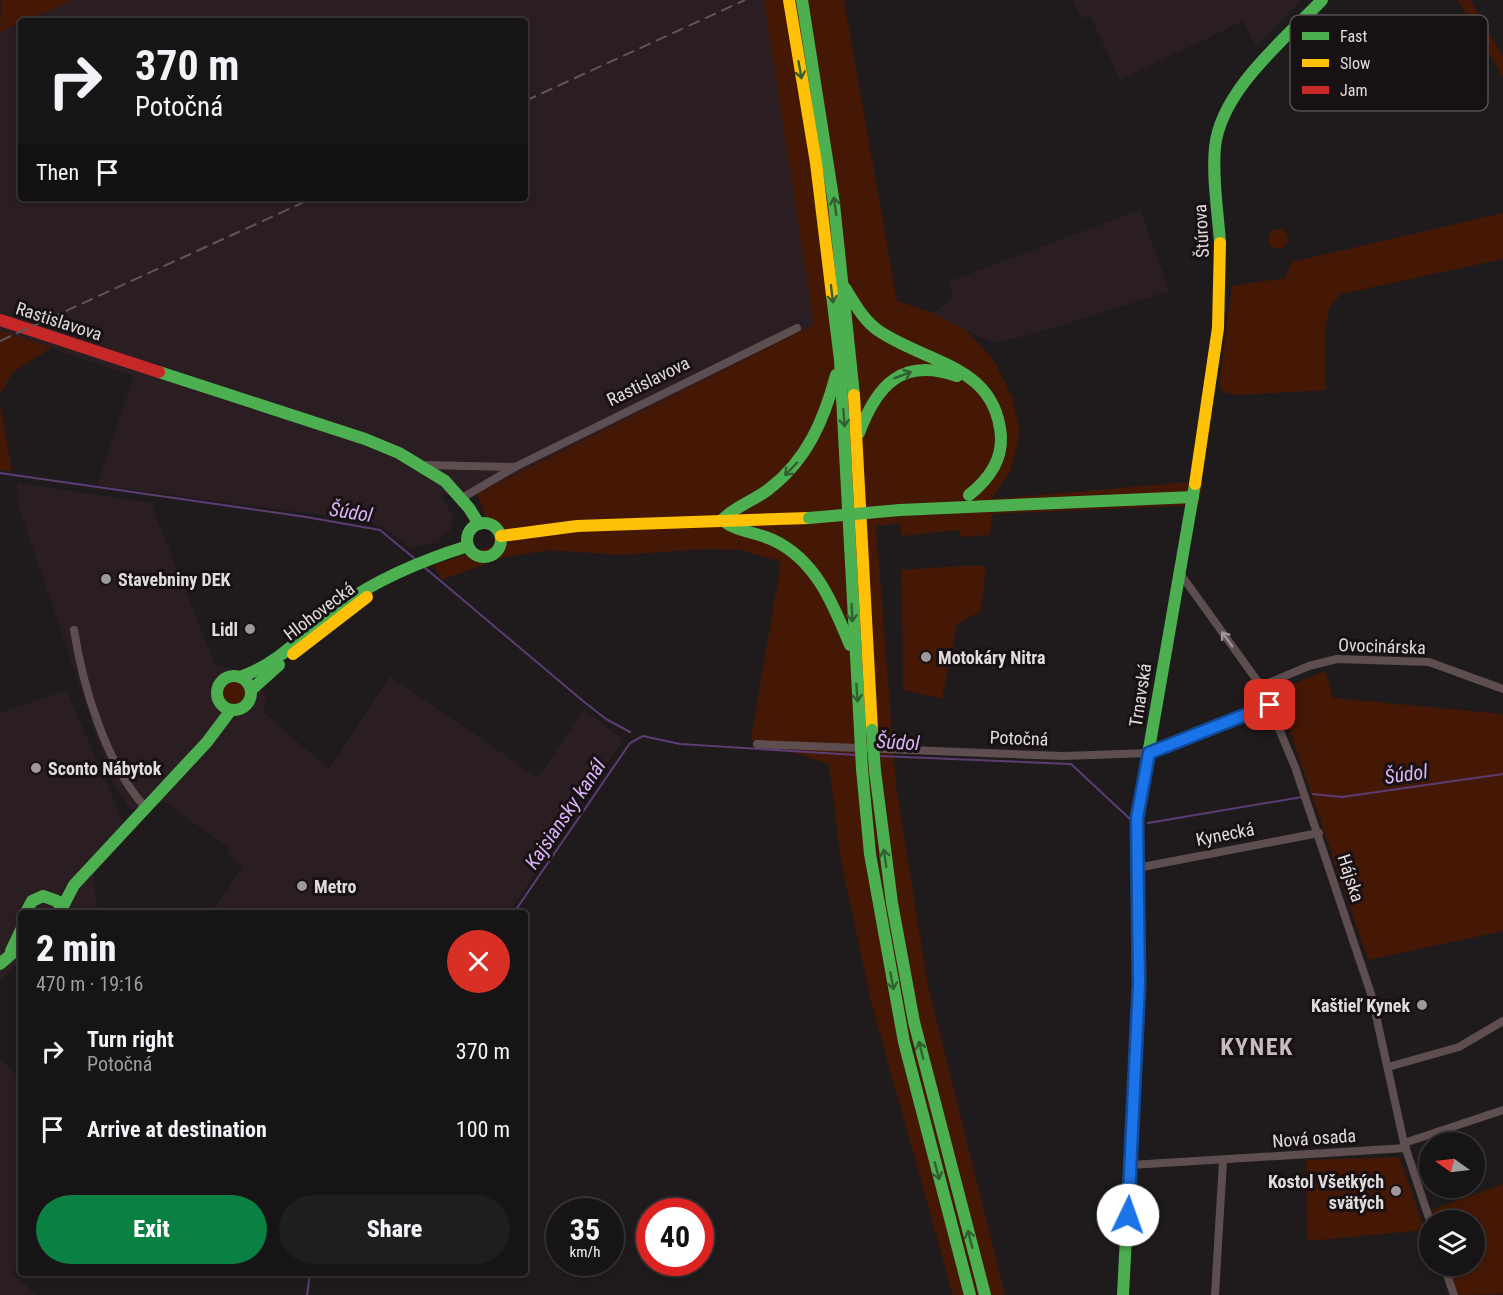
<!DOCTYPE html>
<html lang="en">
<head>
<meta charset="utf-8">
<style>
  body { margin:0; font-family:"Roboto Condensed",sans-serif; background:#201d1f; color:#f1f3f6; height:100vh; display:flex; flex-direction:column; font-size:22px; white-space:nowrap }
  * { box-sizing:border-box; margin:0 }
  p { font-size:20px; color:#9e9ea1 }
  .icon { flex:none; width:33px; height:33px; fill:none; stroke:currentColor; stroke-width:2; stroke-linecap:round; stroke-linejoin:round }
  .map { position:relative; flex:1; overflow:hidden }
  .drawer { position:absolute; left:18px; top:910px; width:510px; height:366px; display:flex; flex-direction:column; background:#171416; border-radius:6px; box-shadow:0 3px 9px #0003,0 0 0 2px #363335 }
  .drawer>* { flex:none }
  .banner { position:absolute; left:18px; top:18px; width:510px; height:183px; border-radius:6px; box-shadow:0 3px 9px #0003,0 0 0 2px #363335; background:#171416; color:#f1f3f6; overflow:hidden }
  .needle { width:39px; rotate:284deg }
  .tools { position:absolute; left:1419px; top:1132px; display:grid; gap:12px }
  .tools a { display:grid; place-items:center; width:66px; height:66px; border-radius:50%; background:#171416; box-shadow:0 3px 9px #0003,0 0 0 2px #363335; font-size:30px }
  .speed { position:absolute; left:546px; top:1198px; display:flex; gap:12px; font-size:30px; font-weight:700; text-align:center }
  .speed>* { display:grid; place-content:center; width:78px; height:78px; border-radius:50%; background:#171416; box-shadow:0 3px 9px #0003,0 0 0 2px #363335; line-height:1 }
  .speed small { font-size:15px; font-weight:400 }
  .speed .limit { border:9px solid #d22; background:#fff; color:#111 }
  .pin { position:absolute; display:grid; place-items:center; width:51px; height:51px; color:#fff; margin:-26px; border-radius:12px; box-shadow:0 3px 9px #0006 }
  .me { position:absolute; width:66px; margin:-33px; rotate:3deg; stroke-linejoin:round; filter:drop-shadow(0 0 4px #0008) }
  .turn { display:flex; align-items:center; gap:21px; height:126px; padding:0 18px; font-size:27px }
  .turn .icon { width:78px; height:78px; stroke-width:2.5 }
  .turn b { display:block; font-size:42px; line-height:51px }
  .then { display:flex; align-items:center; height:57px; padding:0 18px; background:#0003; gap:12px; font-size:22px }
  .round { display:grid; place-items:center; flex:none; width:63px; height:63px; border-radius:32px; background:#201d1f }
  .headline { display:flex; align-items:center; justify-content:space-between; height:102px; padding:0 18px }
  h1 { font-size:36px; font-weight:800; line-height:45px }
  .cta { display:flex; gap:12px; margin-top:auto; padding:12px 18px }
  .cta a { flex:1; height:69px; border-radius:36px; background:#0b8043; color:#fff; font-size:24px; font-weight:800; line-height:69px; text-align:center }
  .cta a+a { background:#201d1f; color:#f1f3f6 }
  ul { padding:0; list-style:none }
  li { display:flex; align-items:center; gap:18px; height:78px; padding:0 18px }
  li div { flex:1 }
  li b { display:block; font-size:22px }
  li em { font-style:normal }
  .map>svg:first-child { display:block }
  .built { fill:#2b1e23 }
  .green { fill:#451805 }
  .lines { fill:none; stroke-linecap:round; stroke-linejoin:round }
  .stream { stroke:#5c3c73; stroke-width:2 }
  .street { stroke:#5e4e4f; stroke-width:8 }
  .fast { stroke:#4caf50; stroke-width:12 }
  .slow { stroke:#ffc107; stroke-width:12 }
  .jam { stroke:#c62828; stroke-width:12 }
  .rail { stroke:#5f5657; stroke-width:2; stroke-dasharray:12 6; stroke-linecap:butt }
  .fast-bridge { stroke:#4caf50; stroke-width:12 }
  .oneway { stroke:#326032 }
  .oneway2 { stroke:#a09496 }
  .route-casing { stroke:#114b97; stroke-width:15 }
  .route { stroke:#1a73e8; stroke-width:10 }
  .poi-dot { fill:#9d989a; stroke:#181113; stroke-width:2 }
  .labels { text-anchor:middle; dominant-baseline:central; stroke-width:6; stroke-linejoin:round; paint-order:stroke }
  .street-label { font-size:18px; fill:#e1dbdd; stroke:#181113 }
  .poi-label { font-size:18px; font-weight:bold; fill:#e1dbdd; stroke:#181113; text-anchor:start }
  .water-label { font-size:20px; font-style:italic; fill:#dbb4fb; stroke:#181113 }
  .district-label { font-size:24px; font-weight:bold; letter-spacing:1.5px; fill:#c6bbbe; stroke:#181113 }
  .key { fill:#181113; stroke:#544e50; stroke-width:1.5 }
  .key-label { font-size:16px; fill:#e1dbdd }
</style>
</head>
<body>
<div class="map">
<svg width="1503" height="1295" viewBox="0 0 1503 1295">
  <rect width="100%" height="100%" fill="#1f1b1d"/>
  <!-- built -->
  <g class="built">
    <path d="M73 0H764L814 325 477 494 440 495 454 517 451 529 438 541 411 548 381 526 352 519 97 485 134 376 0 331V32L21 23V198H525V21H25Z"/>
    <path d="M1073 0H1301L1256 46 1243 21 1120 80 1090 15 1082 19Z"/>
    <path d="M1140 210 1170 291 1037 333 995 343 967 331 933 313 954 297 948 282Z"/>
    <path d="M17 483 151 503 215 665 246 672 266 694 263 712 329 769 390 676 538 778 584 709 623 740 509 913H211L243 866 226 854 229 848 165 802 131 810 112 781 17 502Z"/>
    <path d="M66 690 129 834 94 874 97 913 21 914V963L15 965 0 981V713Z"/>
    <path d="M0 1059 21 1079V1264L12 1273 36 1295H0Z"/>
  </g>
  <!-- green -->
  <g class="green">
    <path d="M1 0H73L0 32Z"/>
    <path d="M764 0H844L897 301 933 313 967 331 993 359 1012 397 1020 431 1011 470 992 499 1203 481 1199 505 992 514 990 535 961 537 959 530 901 536 900 523 876 526 896 786 928 986 1005 1295H953L872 1005 841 861 829 764 751 739 781 562 741 550 702 549 621 555 549 550 501 558 442 580 433 565 496 545 477 494 814 325Z"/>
    <path d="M1458 0H1470L1503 56V77Z"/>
    <path d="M1503 213V259L1341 294 1329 308 1326 325V390L1237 395 1223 392 1219 385 1232 286 1285 278 1292 262Z"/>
    <circle cx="1278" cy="239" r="10"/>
    <path d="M0 331 52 347 12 373 0 395Z"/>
    <path d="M0 405 12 471 0 470Z"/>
    <path d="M958 566H986L981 611 957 624 942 699 903 690 902 570Z"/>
    <path d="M1325 671 1333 698 1503 714V931L1368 960 1282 707 1283 691 1290 685Z"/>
    <circle cx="234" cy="693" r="11"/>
    <path d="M1399 1157 1425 1230 1307 1241 1306 1160Z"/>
    <path d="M1503 1184V1294L1457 1295 1447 1266H1474V1221H1432L1429 1211Z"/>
  </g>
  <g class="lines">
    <!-- stream -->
    <g class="stream">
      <path d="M0 473 306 517 380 530 415 559"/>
      <path d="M424 567 583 701 606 719 630 732"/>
      <path d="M879 756 1071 764 1130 819"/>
      <path d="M1313 794 1342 797 1503 774"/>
      <path d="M1148 823 1302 797"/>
      <path d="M513 914 630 743 643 736 680 744 856 755"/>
      <path d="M307 1295 310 1274"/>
    </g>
    <!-- street -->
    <g class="street">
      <path d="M425 465 515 467"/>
      <path d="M462 498 515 467 797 328"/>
      <path d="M1179 572 1261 686 1295 767 1372 997 1404 1143 1430 1221"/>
      <path d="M74 630C83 687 106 764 145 807"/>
      <path d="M1261 686 1309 666 1337 659 1429 662 1503 689"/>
      <path d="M757 744 1063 756 1149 753 1270 705"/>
      <path d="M1137 868 1319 833"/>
      <path d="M1388 1067 1459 1047 1503 1021"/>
      <path d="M1404 1143 1503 1110"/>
      <path d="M1131 1165 1406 1148"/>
      <path d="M1444 1266 1454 1295"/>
      <path d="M1215 1295 1223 1161"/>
    </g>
    <!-- fast -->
    <g class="fast">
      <path d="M802 0 834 204 854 395"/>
      <path d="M1220 243C1218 212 1212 178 1215 147 1221 90 1285 39 1322 0"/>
      <path d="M845 288C855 304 864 321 879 331 928 364 996 365 1001 437 1002 461 988 480 969 495"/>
      <path d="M832 295 840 360 860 730"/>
      <path d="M159 372 365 439 399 453 445 481 469 508 479 524"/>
      <path d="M836 375C824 420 807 460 769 489 754 501 735 506 722 520 737 532 756 532 773 540 816 560 833 604 850 645"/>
      <path d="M859 433C877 385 902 357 957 376"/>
      <path d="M900 510 1193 497"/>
      <circle cx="484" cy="540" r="17"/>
      <circle cx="234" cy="693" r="17"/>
      <path d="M240 677C281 663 306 631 340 606 379 578 423 560 468 546"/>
      <path d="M251 690 279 665"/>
      <path d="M862 769 870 854 904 1042 970 1295"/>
      <path d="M875 771 892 903 914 1022 985 1295"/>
      <path d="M62 908 74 885 207 742 231 710"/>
      <path d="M25 914 32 901 43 896 57 901 64 912"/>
      <path d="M11 951 21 930"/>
      <path d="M0 964 21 946"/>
      <path d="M1123 1295 1139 984 1137 818 1195 484"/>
    </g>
    <!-- slow -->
    <g class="slow">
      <path d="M789 0 816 163 832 295"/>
      <path d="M854 395 872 730"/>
      <path d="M1195 484 1218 328 1220 243"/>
      <path d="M501 536 577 526 809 518"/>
      <path d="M293 654 367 597"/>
    </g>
    <!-- jam -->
    <path class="jam" d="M0 320 159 372"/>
    <!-- rail -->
    <g class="rail">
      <path d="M525 101 745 0"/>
      <path d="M0 341 313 198"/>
    </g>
    <!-- fast-bridge -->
    <g class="fast-bridge">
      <path d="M809 518 900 510"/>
      <path d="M860 730 862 769"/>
      <path d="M872 730 875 771"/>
    </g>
  </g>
  <!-- one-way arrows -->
  <defs><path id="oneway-shaft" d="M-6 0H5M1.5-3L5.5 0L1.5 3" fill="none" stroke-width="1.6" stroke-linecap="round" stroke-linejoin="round" transform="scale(1.5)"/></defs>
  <g class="oneway">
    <use href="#oneway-shaft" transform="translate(800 70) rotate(80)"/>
    <use href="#oneway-shaft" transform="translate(835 206) rotate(-98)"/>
    <use href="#oneway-shaft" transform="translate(832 294) rotate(83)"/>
    <use href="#oneway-shaft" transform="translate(903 375) rotate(-21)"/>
    <use href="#oneway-shaft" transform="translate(844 418) rotate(86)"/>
    <use href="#oneway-shaft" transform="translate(791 469) rotate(134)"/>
    <use href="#oneway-shaft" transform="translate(852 613) rotate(88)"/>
    <use href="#oneway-shaft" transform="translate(857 693) rotate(86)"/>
    <use href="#oneway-shaft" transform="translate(885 858) rotate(-98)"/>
    <use href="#oneway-shaft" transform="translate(892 981) rotate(79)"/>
    <use href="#oneway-shaft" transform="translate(921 1050) rotate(-104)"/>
    <use href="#oneway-shaft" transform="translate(937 1171) rotate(75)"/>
    <use href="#oneway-shaft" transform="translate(970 1239) rotate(-105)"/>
  </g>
  <use class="oneway2" href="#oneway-shaft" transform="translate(1227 639) rotate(-126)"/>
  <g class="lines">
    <!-- route casing -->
    <g class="route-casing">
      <path id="route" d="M1128 1215 1139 984 1137 818 1149 753 1270 705"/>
    </g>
    <!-- route -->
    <use href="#route" class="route"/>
  </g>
  <!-- markers -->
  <g class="poi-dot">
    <circle cx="106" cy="579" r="6"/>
    <circle cx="250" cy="629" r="6"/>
    <circle cx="926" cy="657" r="6"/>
    <circle cx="36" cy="768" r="6"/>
    <circle cx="302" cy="886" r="6"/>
    <circle cx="1422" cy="1005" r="6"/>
    <circle cx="1396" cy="1191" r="6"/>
  </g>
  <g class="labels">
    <!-- street labels -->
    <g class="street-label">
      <text transform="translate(1201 231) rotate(-93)">Štúrova</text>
      <text transform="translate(59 321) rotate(18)">Rastislavova</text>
      <text transform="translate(648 381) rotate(-26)">Rastislavova</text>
      <text transform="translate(319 611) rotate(-37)">Hlohovecká</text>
      <text transform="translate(1382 646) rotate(2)">Ovocinárska</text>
      <text transform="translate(1140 695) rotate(-81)">Trnavská</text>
      <text transform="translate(1019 738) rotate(2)">Potočná</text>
      <text transform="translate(1225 834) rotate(-11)">Kynecká</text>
      <text transform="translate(1351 878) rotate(72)">Hájska</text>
      <text transform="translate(1314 1138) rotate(-4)">Nová osada</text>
    </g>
    <!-- poi labels -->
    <g class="poi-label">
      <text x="118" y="579">Stavebniny DEK</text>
      <text x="238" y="629" text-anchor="end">Lidl</text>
      <text x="938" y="657">Motokáry Nitra</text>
      <text x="48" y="768">Sconto Nábytok</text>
      <text x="314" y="886">Metro</text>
      <text x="1410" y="1005" text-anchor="end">Kaštieľ Kynek</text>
      <text x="1384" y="1181" text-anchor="end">Kostol Všetkých<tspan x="1384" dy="21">svätých</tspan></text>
    </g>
    <!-- water labels -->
    <g class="water-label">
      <text transform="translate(351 512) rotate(9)">Šúdol</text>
      <text transform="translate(898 742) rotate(3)">Šúdol</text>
      <text transform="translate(1406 774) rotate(-8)">Šúdol</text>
      <text transform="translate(565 814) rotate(-56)">Kajsiansky kanál</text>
    </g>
    <!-- district labels -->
    <g class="district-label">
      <text x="1257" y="1047">KYNEK</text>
    </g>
  </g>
  <!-- legend -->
  <rect x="1290" y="15" width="198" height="96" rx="9" class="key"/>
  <rect x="1302" y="32" width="27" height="8" fill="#4caf50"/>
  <rect x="1302" y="59" width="27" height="8" fill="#ffc107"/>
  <rect x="1302" y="86" width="27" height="8" fill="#c62828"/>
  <g class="key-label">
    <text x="1340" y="42">Fast</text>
    <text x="1340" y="69">Slow</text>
    <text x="1340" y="96">Jam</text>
  </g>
</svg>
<div class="tools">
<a><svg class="needle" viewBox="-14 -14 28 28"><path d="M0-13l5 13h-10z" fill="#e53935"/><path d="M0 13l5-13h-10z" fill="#9e9ea1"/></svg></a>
<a><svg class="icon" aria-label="layers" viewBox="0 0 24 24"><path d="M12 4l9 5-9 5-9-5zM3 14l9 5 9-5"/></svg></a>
</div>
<div class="speed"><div>35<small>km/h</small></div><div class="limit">40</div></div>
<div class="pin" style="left:1270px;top:705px;background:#d93025"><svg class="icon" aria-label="arrive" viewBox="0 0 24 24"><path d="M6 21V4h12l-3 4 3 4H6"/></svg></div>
<svg class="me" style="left:1128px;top:1215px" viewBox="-20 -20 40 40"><circle r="19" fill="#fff"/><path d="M0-13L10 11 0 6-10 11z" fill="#1a73e8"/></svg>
<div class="banner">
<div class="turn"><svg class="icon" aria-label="right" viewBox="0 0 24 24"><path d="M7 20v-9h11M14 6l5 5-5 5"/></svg><div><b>370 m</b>Potočná</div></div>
<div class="then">Then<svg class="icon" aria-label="arrive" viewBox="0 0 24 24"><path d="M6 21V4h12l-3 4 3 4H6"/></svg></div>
</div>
<section class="drawer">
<div class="headline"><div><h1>2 min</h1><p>470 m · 19:16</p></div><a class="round" style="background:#d93025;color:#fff"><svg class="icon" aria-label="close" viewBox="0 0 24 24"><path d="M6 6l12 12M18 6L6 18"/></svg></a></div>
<ul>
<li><svg class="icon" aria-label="right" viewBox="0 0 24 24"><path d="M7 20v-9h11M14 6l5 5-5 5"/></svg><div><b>Turn right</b><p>Potočná</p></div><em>370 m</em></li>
<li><svg class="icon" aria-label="arrive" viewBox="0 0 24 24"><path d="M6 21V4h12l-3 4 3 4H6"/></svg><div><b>Arrive at destination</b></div><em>100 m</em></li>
</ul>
<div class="cta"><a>Exit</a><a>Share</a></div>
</section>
</div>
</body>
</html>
